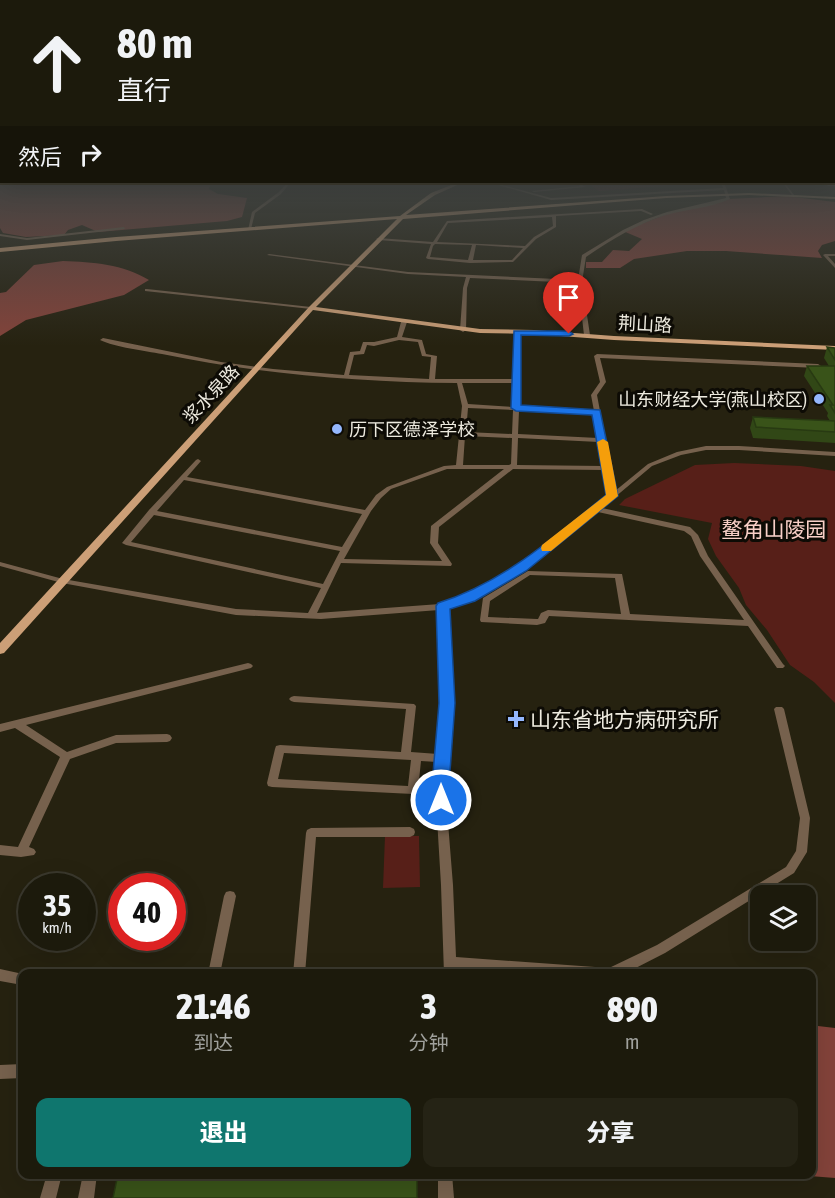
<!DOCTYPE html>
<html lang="zh">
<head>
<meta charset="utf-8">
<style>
  body { margin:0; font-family:"Asap Condensed","Noto Sans SC",sans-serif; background:#252315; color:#f1f3f6; height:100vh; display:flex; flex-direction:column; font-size:22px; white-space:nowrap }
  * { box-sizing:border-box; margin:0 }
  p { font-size:20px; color:#a0a19d }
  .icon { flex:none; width:33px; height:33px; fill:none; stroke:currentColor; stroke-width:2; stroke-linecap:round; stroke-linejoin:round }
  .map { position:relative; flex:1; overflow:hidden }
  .side { position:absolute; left:18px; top:969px; width:798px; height:210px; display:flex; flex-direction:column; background:#1c1a0c; border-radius:12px; box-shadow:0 6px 24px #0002,0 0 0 2px #3a382d }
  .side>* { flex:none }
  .guide { position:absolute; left:0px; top:0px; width:836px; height:183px; box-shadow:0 6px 24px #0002,0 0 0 2px #3a382d; background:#1c1a0c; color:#f1f3f6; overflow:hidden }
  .fabs { position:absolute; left:750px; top:885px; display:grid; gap:12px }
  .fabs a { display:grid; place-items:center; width:66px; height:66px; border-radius:12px; background:#1c1a0c; box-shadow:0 6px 24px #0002,0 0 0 2px #3a382d; font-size:30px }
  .speed { position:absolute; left:18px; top:873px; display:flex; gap:12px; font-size:30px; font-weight:700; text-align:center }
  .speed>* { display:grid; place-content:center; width:78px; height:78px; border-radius:50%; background:#1c1a0c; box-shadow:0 6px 24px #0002,0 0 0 2px #3a382d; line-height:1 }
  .speed small { font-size:15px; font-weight:400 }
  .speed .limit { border:9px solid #d22; background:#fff; color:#111 }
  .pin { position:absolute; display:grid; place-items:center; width:51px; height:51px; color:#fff; margin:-62px -26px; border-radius:50% 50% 50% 0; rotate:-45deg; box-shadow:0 0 6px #0007 }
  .pin .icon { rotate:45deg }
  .me { position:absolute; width:66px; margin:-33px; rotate:0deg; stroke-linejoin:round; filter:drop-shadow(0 0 4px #0008) }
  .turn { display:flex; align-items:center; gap:21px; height:126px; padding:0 18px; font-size:27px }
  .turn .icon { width:78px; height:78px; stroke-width:2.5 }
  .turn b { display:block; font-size:42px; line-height:51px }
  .then { display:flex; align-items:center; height:57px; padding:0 18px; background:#0003; gap:12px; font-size:22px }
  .eta { display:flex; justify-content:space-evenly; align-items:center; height:102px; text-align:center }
  .eta b { font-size:36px; font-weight:800; line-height:42px }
  .cta { display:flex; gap:12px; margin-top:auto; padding:12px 18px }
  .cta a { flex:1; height:69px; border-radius:12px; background:#0f766e; color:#fff; font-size:24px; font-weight:800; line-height:69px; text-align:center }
  .cta a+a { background:#252315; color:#f1f3f6 }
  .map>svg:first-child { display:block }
  .green { fill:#571f18 }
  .forest { fill:#83433a }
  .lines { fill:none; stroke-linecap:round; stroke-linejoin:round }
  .minor { fill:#76614d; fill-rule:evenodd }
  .major { fill:#cc9f77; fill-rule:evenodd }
  .wall { fill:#314716 }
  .building { fill:#395319; stroke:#283a12; stroke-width:1.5 }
  .route { fill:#1a73e8; stroke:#114b97; stroke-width:1.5 }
  .slow { fill:#f59e0b }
  .poi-dot { fill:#94b7fd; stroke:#0d0b05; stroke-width:2 }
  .labels { text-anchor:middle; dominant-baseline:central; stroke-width:6; stroke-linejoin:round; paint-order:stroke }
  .far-street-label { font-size:18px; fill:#edeadf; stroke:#0d0b05 }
  .far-poi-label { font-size:18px; fill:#edeadf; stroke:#0d0b05; text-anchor:end }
  .park-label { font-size:21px; fill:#f8cfc7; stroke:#0d0b05 }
  .poi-label { font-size:21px; fill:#edeadf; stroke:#0d0b05; text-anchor:start }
</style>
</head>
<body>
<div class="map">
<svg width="835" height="1198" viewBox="0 0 835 1198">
  <rect width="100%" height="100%" fill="#262210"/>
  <!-- green -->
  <g class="green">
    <path d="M586 182H669L676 185 599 191Z"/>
    <path d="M734 463 801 466 835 471V703L814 682 790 665 767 630 746 605 739 588 716 556 708 539 712 523 619 505 625 499 695 465Z"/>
    <path d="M385 836H419L420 887 383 888Z"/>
  </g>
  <!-- forest -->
  <g class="forest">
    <path d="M0 179 2 182H211L209 189 218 194 247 198 242 217 227 221 98 232 82 225 68 230 64 235 26 237 3 233 0 228Z"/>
    <path d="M786 196 835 202V241L822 245 818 251 822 258 726 251H687L634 259 620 268H586V262H602L613 250 629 251 642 239 623 231 667 214 728 199Z"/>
    <path d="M63 261C93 262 123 264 149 280L124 295 26 320 0 336V293L6 292 34 265Z"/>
    <path d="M818 1026 835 1028V1178L797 1175 812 1174V1030Z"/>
  </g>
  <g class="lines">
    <!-- minor -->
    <g class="minor">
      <path d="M288 182H291L281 194 255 213 251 229 248 230 252 212 279 192Z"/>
      <path d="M491 182 551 198 723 188 721 182H724L730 199C710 208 687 209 666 215 637 224 611 240 586 257L582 282 590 335 587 337 584 335 578 283 470 278 467 288 466 330 463 332 460 330 463 288 466 277 408 274 267 255 269 254 408 272 578 280 582 255 623 230 644 220 667 212 726 198 724 190 551 200 491 183Z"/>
      <path d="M573 182H576L586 187 534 192 532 191 580 186Z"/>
      <path d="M782 182H784L794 195H792Z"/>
      <path d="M824 182H828L830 184H835V186H828Z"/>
      <path d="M642 209 653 214 651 215 641 211 556 216V227L536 239 513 262 470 263 428 259 426 258 431 244 378 240 376 239 378 238 433 242 447 221ZM552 217 553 226 534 237 525 246 437 242 448 223ZM435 244 472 245 468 260 430 257 433 246ZM476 245 523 248 512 260H473Z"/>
      <path d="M124 227 125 229 27 240 0 236V234L27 238Z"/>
      <path d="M825 254H835V256H828L835 264V268L823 255Z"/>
      <path d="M147 289 311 307 313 308 311 309 145 291V289Z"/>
      <path d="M404 320 407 322 402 337 422 340 426 354 437 356 435 379H514V332L519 331V407L594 411 591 395 600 382 594 356 597 354 818 364 821 366 818 368 600 358 606 382 597 395 615 491 648 464 677 452 706 446H739L835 452V456L739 450H706L681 455 652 466 602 508 690 527 698 535 708 556 783 664 785 666 783 668H777L748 626 549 616 545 623 537 625 481 622 480 620 483 598 528 571 622 574 630 614 744 620 700 556 691 536 684 531 598 512 524 571 473 600 447 608 452 703 445 785 453 885 456 957 609 968 657 945 786 867 796 851 800 818 774 709 776 707H782L784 709 810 818 807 852 794 873 665 953 624 974H525L456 968V974H444L441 885 435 785 437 762 421 761 418 790 417 793 413 794 272 787 268 786 267 783 275 749 276 746 280 745 401 752 406 709 294 702 291 701 289 699 291 697 294 696 414 704 416 706 411 752 438 754 442 703 439 610 321 619 236 615 62 583 0 566V562L63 579 236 609 308 613 321 588 126 545 122 543 149 510 196 460 198 459 201 461 187 477 365 510 376 495 387 487 444 466 456 465 462 406 457 383C358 382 259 374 162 354 145 351 115 347 100 340L103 338 221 362 273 369 344 375 350 352 360 351 363 342H374L397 337 401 322ZM399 340 418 342 422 356 431 357 429 379 349 375 354 355 364 354 367 345 374 346ZM462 383H514L513 407 468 404ZM468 408 513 410 512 434 466 432ZM519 411 594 415 598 438 518 434ZM465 436 512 438 511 464 509 465H463ZM518 438 599 442 603 466 517 465ZM447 469H504L431 526 430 543 442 561 344 559 371 511 381 498 391 489ZM513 469 604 470 608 496 518 567 467 596 440 604 317 613 341 563 451 566 452 564 438 543 439 527ZM184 480 362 514 342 547 157 511ZM154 515 340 551 323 584 131 542ZM530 575 615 578 621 614 548 610 541 613 538 619H537L488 617 490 601ZM284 753 411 760 408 786 278 779Z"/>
      <path d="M248 663 251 664 253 666 251 668 26 725 67 752 116 735 167 734 170 735 172 738 170 741 167 742 116 743 70 759 29 847 34 849 36 852 34 855 21 857 0 855V845L18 847 60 757 15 728 0 732V724Z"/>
      <path d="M410 827 414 829 415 832 414 835 410 837H316L305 974H293L306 833 307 830 311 828Z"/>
      <path d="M230 891 234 892 236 896 220 974H208L224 896 226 892Z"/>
      <path d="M0 969 23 974 22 985 0 981Z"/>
      <path d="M22 1064V1078L0 1079V1065Z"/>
      <path d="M47 1174H62L56 1198H40Z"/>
      <path d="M83 1174H97L94 1198H78Z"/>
      <path d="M438 1174H452L454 1198H438Z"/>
    </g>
    <!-- major -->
    <path class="major" d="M459 182H464L435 195 406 215 666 196 749 193 835 197V199L749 195 666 198 403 219 316 307 480 329 534 330 614 336 835 346V350L614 340 534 334 480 333 313 310 4 653 0 654V643L309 307 397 219 116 241 0 252V248L116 237 400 216 431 193Z"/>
  </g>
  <!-- wall -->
  <path class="wall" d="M827 347 835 348V443L753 438 750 428 753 417 830 421 827 416 828 413 804 376 807 366H829L824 358Z"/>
  <!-- building -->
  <g class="building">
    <path d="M827 347 835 348V360Z"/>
    <path d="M807 366H835V413L830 405H833Z"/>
    <path d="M753 417 835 421V432L756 427Z"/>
    <path d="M118 1174H417V1198H113Z"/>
  </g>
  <!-- sky -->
  <linearGradient id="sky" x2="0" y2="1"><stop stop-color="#151309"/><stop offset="0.52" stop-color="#414442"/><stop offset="1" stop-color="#414442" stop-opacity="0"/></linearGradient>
  <rect width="835" height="346" fill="url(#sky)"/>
  <!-- route -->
  <path class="route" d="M514 331H569L573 334 569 336 521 335V405L600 410 618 496 526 571 475 601 450 609 455 703 449 785 450 800 447 805 441 807 435 805 432 785 439 703 436 606 438 603C503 583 554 537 606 495L592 415 516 411 511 408Z"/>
  <!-- slow -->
  <path class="slow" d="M603 439 608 442 618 496 551 551H542L541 548 542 545 606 495 597 442Z"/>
  <!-- markers -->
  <g class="poi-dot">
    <circle cx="819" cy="399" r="6"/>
    <circle cx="337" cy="429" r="6"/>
    <path d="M513 710h6v6h6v6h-6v6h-6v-6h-6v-6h6z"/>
  </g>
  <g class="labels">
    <!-- far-street labels -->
    <g class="far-street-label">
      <text transform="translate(645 324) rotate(3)">荆山路</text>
      <text transform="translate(211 394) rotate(-47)">浆水泉路</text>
    </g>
    <!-- far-poi labels -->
    <g class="far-poi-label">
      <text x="807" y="399">山东财经大学(燕山校区)</text>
      <text x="349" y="429" text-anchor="start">历下区德泽学校</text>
    </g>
    <!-- park labels -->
    <g class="park-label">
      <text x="774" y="529">鳌角山陵园</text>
    </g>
    <!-- poi labels -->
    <g class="poi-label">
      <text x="530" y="719">山东省地方病研究所</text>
    </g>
  </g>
</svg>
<div class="fabs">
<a><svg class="icon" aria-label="layers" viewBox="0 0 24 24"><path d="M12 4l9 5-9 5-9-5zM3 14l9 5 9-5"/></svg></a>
</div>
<div class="speed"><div>35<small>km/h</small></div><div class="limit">40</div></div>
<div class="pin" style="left:569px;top:334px;background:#d93025"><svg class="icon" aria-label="arrive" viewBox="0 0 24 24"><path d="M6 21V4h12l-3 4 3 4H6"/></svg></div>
<svg class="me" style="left:441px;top:800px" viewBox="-20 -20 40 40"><circle r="17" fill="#1a73e8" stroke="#fff" stroke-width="3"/><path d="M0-11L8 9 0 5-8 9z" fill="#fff"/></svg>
<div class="guide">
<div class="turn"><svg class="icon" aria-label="ahead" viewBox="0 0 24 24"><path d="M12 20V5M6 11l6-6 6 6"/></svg><div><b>80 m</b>直行</div></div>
<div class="then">然后<svg class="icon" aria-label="right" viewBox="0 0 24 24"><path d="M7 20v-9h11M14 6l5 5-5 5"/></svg></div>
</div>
<section class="side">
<div class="eta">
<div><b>21:46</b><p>到达</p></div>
<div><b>3</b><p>分钟</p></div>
<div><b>890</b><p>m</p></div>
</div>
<div class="cta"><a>退出</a><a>分享</a></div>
</section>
</div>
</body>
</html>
